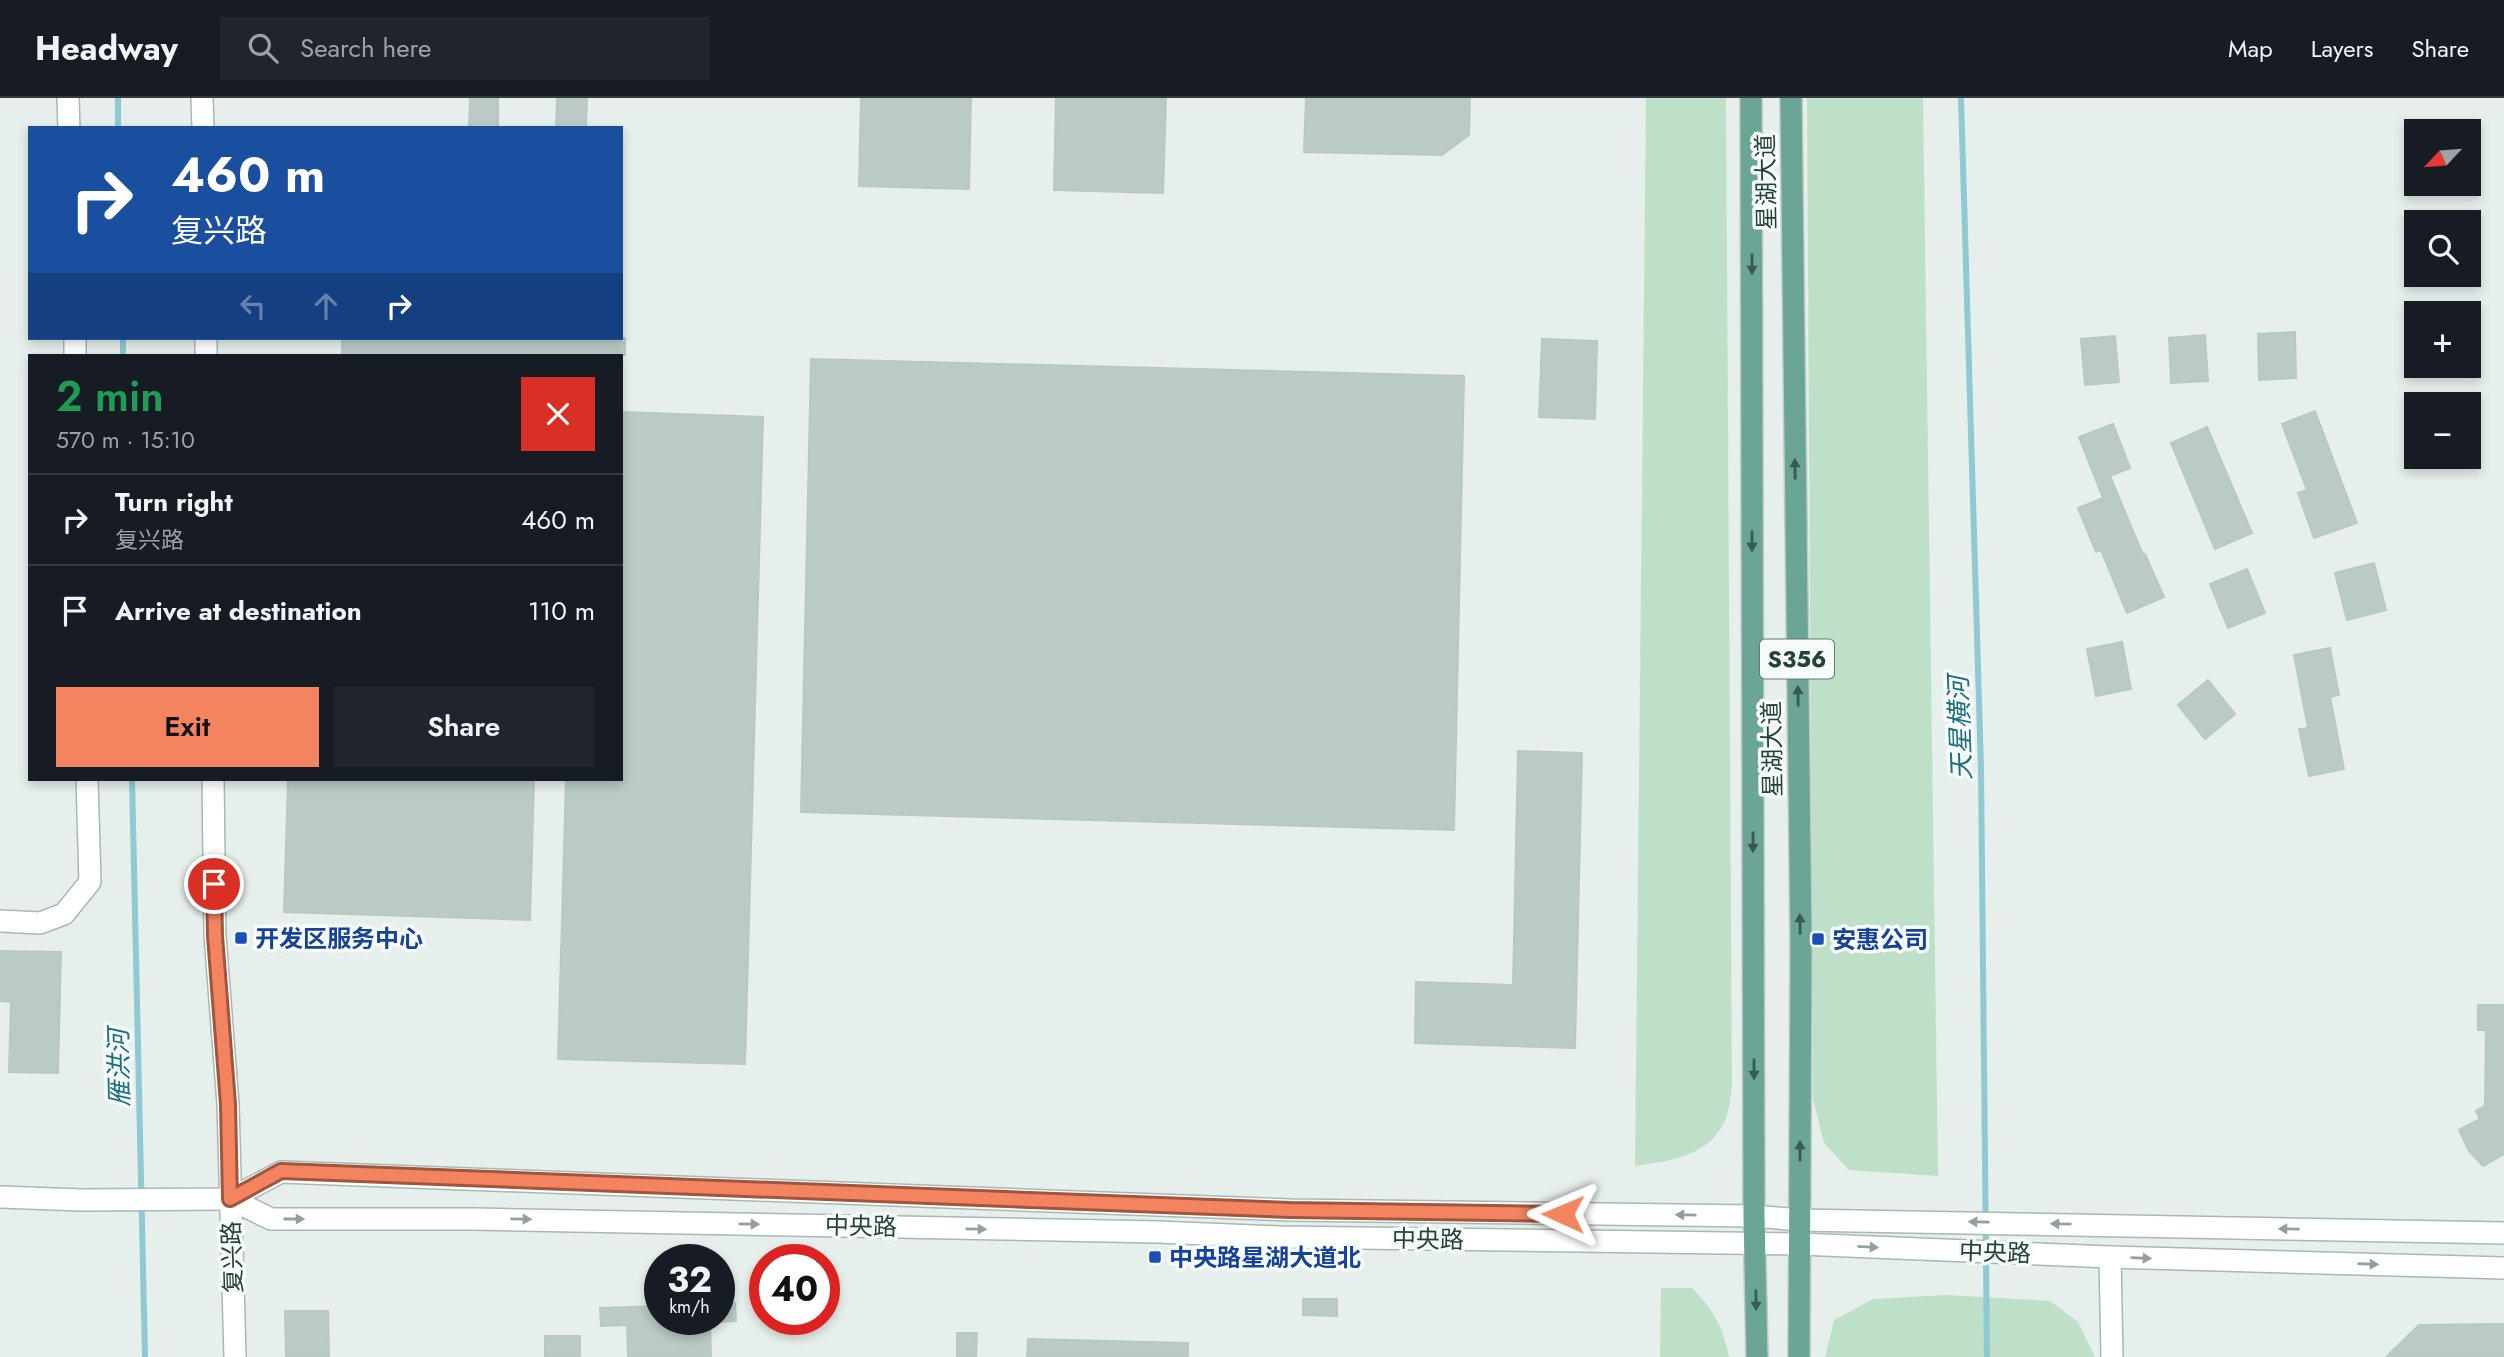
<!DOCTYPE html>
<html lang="en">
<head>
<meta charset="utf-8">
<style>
  body { margin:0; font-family:Jost,"Noto Sans SC",sans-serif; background:#20242c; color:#f1f3f6; height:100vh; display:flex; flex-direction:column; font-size:26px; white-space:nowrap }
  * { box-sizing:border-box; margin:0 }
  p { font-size:23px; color:#9ea1a6 }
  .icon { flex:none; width:38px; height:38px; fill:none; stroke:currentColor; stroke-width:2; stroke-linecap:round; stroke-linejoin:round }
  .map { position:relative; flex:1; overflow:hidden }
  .details { position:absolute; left:28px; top:256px; width:595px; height:427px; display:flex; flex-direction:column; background:#171b24; border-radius:0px; box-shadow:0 4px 10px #0003 }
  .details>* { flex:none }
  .banner { position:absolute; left:28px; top:28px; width:595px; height:214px; border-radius:0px; box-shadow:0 4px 10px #0003; background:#1a4fa0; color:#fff; overflow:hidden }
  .needle { width:46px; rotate:244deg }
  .buttons { position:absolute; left:2404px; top:21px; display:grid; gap:14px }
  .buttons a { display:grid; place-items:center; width:77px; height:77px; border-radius:0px; background:#171b24; box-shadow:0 4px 10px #0003; font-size:35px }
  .speed { position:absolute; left:644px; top:1146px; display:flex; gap:14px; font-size:35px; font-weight:700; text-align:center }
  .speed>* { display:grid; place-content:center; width:91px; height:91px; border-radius:50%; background:#171b24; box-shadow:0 4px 10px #0003; line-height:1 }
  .speed small { font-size:18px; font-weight:400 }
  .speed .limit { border:10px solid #d22; background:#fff; color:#111 }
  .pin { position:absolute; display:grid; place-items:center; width:60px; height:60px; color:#fff; margin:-30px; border:4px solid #fff; border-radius:50%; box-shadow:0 2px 7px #0007 }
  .me { position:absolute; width:77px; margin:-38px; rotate:271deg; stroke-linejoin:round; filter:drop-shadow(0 0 5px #0008) }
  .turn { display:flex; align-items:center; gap:24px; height:147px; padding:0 28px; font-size:32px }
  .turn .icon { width:91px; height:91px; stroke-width:2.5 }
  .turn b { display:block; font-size:49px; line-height:60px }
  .lanes { display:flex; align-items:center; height:66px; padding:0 28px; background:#0003; justify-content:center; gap:35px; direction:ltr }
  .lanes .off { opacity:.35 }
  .round { display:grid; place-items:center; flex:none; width:74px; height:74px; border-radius:0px; background:#20242c }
  .summary { display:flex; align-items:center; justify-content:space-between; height:119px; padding:0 28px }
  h1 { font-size:42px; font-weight:600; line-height:52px; color:#1e9e55 }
  .action { display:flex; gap:14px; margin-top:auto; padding:14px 28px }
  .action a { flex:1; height:80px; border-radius:0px; background:#f4845f; color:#111; font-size:28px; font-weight:600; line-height:80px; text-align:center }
  .action a+a { background:#20242c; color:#f1f3f6 }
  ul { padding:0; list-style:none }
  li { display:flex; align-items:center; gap:21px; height:91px; padding:0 28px; border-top:2px solid #363941 }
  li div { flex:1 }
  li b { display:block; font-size:26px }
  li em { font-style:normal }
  header { display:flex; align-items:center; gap:42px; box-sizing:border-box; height:98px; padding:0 35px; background:#171b24; border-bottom:2px solid #363941 }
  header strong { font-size:33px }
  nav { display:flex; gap:38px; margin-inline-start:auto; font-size:24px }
  .search { width:490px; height:63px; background:#20242c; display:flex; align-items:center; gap:18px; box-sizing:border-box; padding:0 24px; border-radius:0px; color:#9ea1a6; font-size:26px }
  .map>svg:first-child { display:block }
  .green { fill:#bfe0c8 }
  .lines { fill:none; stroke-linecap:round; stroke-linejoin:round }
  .stream { stroke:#8ec9d4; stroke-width:6 }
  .building { fill:#bbcac4; stroke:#b8c9c2; stroke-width:2 }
  .minor-casing { stroke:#a8b8b2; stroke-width:24 }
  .major-casing { stroke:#c2cac8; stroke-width:24 }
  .minor { stroke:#fff; stroke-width:21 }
  .major { stroke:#6aa596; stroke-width:21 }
  .oneway { fill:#365b51 }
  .oneway2 { fill:#92a09c }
  .route-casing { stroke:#9f563e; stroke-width:18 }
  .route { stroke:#f4845f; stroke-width:12 }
  .transit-dot { fill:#1a4fb4; stroke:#f7fbf9; stroke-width:2.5 }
  .labels { text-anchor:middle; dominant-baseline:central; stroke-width:7; stroke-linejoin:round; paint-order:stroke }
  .shield { fill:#f7fbf9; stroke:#637a73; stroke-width:2 }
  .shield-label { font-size:23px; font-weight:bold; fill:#24423a }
  .street-label { font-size:24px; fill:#24423a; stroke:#f7fbf9 }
  .transit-label { font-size:24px; font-weight:bold; fill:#164399; stroke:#f7fbf9; text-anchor:start }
  .water-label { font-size:26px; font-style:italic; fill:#1c6f80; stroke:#f7fbf9 }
</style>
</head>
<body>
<header>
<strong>Headway</strong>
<div class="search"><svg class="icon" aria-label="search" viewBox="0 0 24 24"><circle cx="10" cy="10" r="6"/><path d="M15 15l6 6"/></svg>Search here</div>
<nav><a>Map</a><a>Layers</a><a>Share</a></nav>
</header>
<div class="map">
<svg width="2504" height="1259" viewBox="0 0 2504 1259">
  <rect width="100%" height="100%" fill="#e6efeb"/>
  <!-- green -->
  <g class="green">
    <path d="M1646 0H1726L1732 988C1730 1000 1729 1017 1723 1027 1705 1059 1669 1063 1635 1068Z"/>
    <path d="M1807 0H1923L1938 1078 1849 1072 1824 1045 1813 1001Z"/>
    <path d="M1661 1190H1692C1714 1213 1722 1227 1729 1259H1660Z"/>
    <path d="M1946 1197 2050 1203 2078 1224 2095 1259H1825L1834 1222 1873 1201Z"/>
  </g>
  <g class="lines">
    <!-- stream -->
    <g class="stream">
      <path d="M118 0V30"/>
      <path d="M1961 0 1981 671 1987 1259"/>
      <path d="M123 240V257"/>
      <path d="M132 681 145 1259"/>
    </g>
  </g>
  <!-- building -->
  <g class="building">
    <path d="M470 0H498V30H469Z"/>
    <path d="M557 0H587L586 30H556Z"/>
    <path d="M861 0H971L969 91 859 88Z"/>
    <path d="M1056 0H1166L1163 95 1054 92Z"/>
    <path d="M1306 0H1470L1469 37 1442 57 1304 54Z"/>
    <path d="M2295 234 2296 280 2259 282 2258 236Z"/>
    <path d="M2205 237 2208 283 2171 285 2169 240Z"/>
    <path d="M2115 238 2119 284 2085 287 2081 241Z"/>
    <rect x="342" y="240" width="283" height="17"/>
    <path d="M1542 241 1597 243 1595 321 1539 319Z"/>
    <path d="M811 261 1464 278 1454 732 801 714Z"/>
    <path d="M2315 313 2357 425 2314 440 2298 395 2307 392 2282 326Z"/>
    <path d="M621 314 763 319 745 966 558 961 566 681H621Z"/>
    <path d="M2113 326 2130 370 2110 378 2143 457 2145 456 2164 499 2127 515 2101 452 2096 454 2078 410 2103 400 2079 339Z"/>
    <path d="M2207 329 2252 435 2215 451 2171 345Z"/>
    <path d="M2374 465 2386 512 2347 522 2335 475Z"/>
    <path d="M2247 471 2265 515 2228 530 2210 486Z"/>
    <path d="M2122 544 2131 591 2096 598 2087 551Z"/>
    <path d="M2330 550 2339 597 2330 599 2344 671 2309 678 2299 631 2308 630 2294 557Z"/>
    <path d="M2208 582 2235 616 2205 641 2178 607Z"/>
    <path d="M1518 653 1582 655 1575 950 1415 945 1416 884 1513 887Z"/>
    <path d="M288 681H534L530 822 284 814Z"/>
    <path d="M0 853 61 854 58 975 9 974 11 904 0 903Z"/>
    <path d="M2478 907H2504V1056L2483 1068 2469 1053 2459 1032 2480 1021 2476 1013 2485 1008 2486 932H2478Z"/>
    <path d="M1303 1201H1337V1218L1303 1217Z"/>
    <path d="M735 1205 736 1223 719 1224V1206Z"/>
    <path d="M660 1208V1222H710L711 1259H628L627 1227 601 1228 600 1210Z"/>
    <path d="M285 1213H328L329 1259H286Z"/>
    <path d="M2504 1226V1259H2386L2419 1227Z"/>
    <path d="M957 1235H977L976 1259H957Z"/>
    <rect x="545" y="1238" width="35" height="21"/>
    <path d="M1028 1241 1188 1245V1259H1027Z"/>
  </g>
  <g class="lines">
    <!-- minor casing -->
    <g class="minor-casing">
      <g id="minor">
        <path d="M68 0 69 30"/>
        <path d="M202 0 203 30"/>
        <path d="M75 240V257"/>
        <path d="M206 240V257"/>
        <path d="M213 681 215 838 228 1006 235 1259"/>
        <path d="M0 823 40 825 64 816 90 784 87 681"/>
        <path d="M0 1099 82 1102 230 1101 281 1074 1290 1112 1754 1118 1800 1122 2504 1135"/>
        <path d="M230 1101 271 1121H474L1158 1134 1280 1139 1800 1146 2110 1159 2504 1170"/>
        <path d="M2110 1159 2112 1259"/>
      </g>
    </g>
    <!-- major casing -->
    <g class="major-casing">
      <g id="major">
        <path d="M1751 0 1754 1118 1757 1259"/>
        <path d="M1791 0 1801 844 1799 1259"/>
      </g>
    </g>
    <!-- minor -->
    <use href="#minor" class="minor"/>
    <!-- major -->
    <use href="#major" class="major"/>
  </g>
  <!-- one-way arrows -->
  <defs><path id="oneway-solid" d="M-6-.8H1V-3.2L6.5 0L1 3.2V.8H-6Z" transform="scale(1.75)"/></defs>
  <g class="oneway">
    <use href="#oneway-solid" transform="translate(1752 166) rotate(90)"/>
    <use href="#oneway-solid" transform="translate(1795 371) rotate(-91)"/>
    <use href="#oneway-solid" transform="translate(1752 443) rotate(90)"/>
    <use href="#oneway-solid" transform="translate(1798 598) rotate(-91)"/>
    <use href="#oneway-solid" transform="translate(1753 744) rotate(90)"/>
    <use href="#oneway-solid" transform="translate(1800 826) rotate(-91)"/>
    <use href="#oneway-solid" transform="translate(1754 971) rotate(90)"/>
    <use href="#oneway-solid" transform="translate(1800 1053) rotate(-90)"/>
    <use href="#oneway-solid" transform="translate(1756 1202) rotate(89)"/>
  </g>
  <g class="oneway2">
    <use href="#oneway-solid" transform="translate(1686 1117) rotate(-179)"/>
    <use href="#oneway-solid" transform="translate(294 1121)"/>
    <use href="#oneway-solid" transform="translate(521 1121) rotate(1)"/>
    <use href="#oneway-solid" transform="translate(1979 1124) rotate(-179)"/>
    <use href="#oneway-solid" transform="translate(749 1126) rotate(1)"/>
    <use href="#oneway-solid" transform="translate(2061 1126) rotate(-179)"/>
    <use href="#oneway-solid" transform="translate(976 1131) rotate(1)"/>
    <use href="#oneway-solid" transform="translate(2289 1131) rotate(-179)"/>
    <use href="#oneway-solid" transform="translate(1868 1149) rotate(3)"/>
    <use href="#oneway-solid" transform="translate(2141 1160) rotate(2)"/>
    <use href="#oneway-solid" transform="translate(2368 1166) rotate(2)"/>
  </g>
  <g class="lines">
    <!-- route casing -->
    <g class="route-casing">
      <path id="route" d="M214 786 215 838 228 1006 230 1101 281 1073 1290 1112 1563 1116"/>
    </g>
    <!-- route -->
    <use href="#route" class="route"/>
  </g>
  <!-- markers -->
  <g class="transit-dot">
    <rect x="234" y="833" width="14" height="14" rx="3.5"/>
    <rect x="1811" y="834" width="14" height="14" rx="3.5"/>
    <rect x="1148" y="1152" width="14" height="14" rx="3.5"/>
  </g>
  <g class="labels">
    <!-- shield labels -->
    <rect class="shield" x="1760" y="541.5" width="74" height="39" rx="5"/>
    <g class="shield-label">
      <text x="1797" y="561">S356</text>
    </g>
    <!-- street labels -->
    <g class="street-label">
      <text transform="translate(1766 84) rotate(-91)">星湖大道</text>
      <text transform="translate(1772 651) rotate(-91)">星湖大道</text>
      <text transform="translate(861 1128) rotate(1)">中央路</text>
      <text transform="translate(1428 1141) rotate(1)">中央路</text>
      <text transform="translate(1995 1154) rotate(2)">中央路</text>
      <text transform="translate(232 1159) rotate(-92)">复兴路</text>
    </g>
    <!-- transit labels -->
    <g class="transit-label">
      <text x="255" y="840">开发区服务中心</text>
      <text x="1832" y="841">安惠公司</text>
      <text x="1169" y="1159">中央路星湖大道北</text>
    </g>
    <!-- water labels -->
    <g class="water-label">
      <text transform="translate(1960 630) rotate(-92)">天星横河</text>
      <text transform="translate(119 970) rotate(-91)">雁洪河</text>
    </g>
  </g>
</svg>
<div class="buttons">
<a><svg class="needle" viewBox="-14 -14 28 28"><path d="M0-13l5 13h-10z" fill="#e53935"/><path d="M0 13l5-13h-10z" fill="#9ea1a6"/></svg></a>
<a><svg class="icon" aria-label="search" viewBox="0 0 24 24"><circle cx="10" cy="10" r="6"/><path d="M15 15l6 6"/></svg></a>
<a>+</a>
<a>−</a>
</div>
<div class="speed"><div>32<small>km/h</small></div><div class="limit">40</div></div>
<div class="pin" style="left:214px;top:786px;background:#d93025"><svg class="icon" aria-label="arrive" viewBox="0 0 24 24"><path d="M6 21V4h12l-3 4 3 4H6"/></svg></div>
<svg class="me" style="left:1563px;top:1116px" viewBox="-20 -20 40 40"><path d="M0-17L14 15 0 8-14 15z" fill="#f4845f" stroke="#fff" stroke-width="4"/></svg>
<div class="banner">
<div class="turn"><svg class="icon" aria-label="right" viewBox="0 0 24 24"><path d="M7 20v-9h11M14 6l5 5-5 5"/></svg><div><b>460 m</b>复兴路</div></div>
<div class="lanes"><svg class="icon off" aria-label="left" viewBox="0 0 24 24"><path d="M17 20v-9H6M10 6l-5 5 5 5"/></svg><svg class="icon off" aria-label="ahead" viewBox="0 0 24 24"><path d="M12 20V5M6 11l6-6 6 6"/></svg><svg class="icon" aria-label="right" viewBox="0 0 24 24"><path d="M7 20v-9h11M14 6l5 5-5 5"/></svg></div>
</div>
<section class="details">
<div class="summary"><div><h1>2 min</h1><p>570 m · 15:10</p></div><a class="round" style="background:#d93025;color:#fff"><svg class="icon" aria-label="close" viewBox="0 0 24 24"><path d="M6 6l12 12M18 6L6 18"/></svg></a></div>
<ul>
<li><svg class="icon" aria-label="right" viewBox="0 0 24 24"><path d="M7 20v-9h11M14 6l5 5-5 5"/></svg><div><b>Turn right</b><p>复兴路</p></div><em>460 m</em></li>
<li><svg class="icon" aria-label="arrive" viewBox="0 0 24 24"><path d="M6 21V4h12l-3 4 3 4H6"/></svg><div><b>Arrive at destination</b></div><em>110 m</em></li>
</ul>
<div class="action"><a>Exit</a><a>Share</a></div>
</section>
</div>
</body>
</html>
